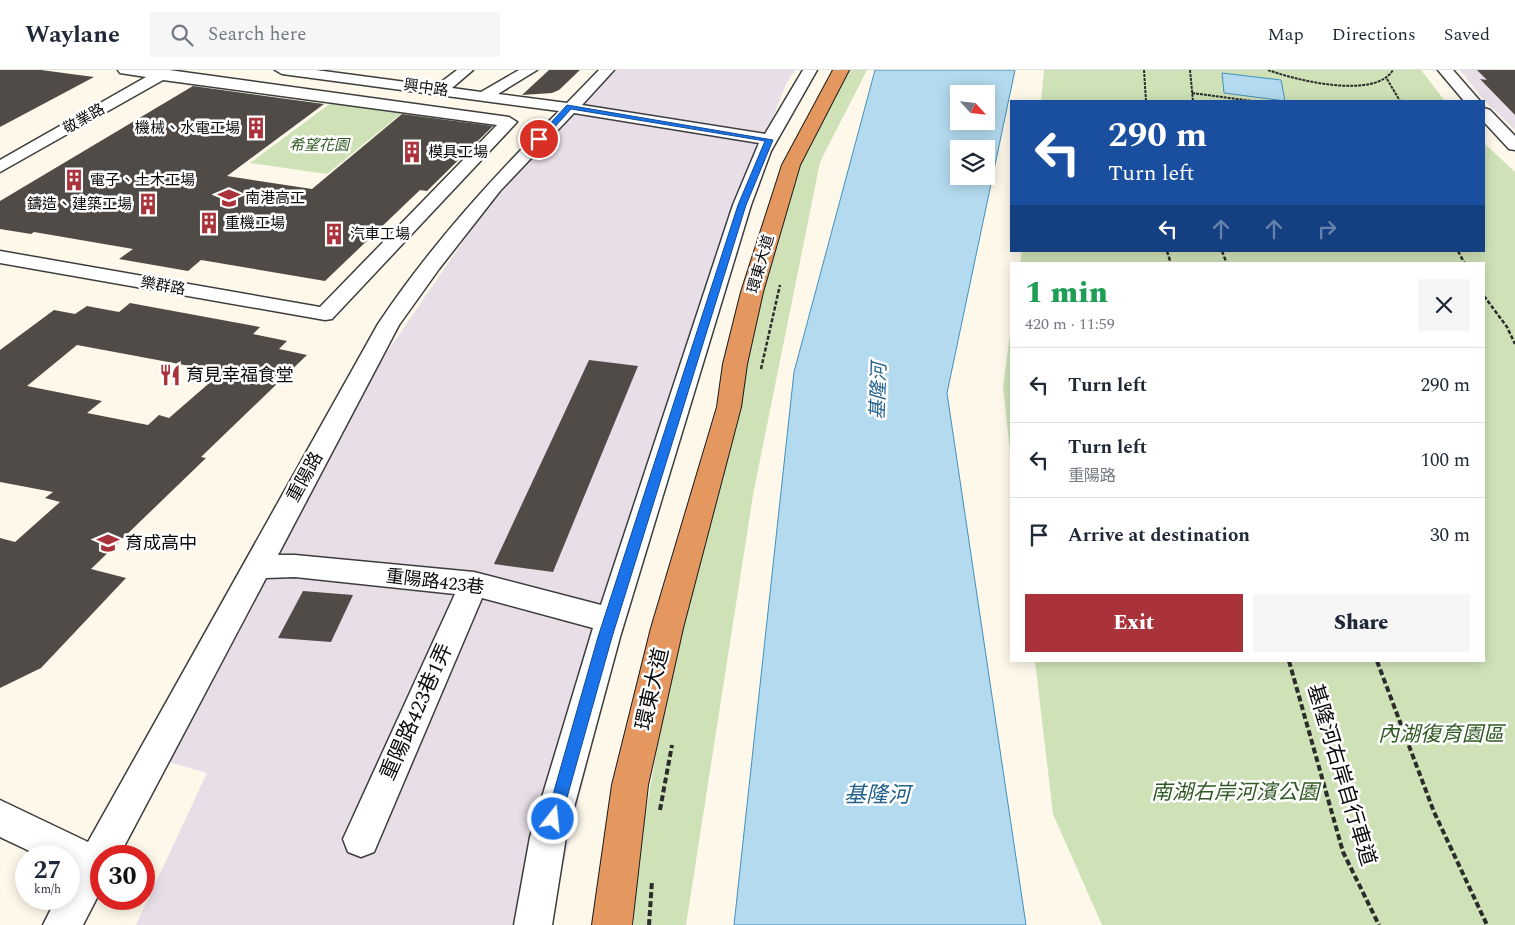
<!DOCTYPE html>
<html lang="en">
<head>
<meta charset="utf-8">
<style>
  body { margin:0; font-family:Spectral,"Noto Sans TC",serif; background:#f6f6f7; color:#1f2937; height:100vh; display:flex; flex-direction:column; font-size:19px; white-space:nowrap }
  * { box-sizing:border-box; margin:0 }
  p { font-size:16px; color:#747a83 }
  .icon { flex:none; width:28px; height:28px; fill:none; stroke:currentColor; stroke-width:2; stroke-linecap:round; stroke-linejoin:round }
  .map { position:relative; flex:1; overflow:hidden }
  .drawer { position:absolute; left:1010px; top:192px; width:475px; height:400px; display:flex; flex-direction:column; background:#fff; border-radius:0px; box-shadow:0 2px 12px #0003 }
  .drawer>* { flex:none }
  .guide { position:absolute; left:1010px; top:30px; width:475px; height:152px; border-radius:0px; box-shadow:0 2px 12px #0003; background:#1a4fa0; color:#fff; overflow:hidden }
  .needle { width:32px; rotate:117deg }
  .controls { position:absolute; left:950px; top:15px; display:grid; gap:10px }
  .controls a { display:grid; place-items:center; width:45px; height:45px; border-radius:0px; background:#fff; box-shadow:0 2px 12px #0003; font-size:25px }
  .speed { position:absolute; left:15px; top:775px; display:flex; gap:10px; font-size:25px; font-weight:700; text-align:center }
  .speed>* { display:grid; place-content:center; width:65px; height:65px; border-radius:50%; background:#fff; box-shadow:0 2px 12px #0003; line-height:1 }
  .speed small { font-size:12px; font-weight:400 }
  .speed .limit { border:8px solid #d22; background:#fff; color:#111 }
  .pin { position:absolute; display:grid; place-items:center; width:42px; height:42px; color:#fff; margin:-21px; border:2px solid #fff; border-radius:50%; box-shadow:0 1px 5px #0007 }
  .me { position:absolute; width:55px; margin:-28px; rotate:16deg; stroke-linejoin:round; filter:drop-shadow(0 0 4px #0008) }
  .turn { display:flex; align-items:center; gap:18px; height:105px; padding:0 15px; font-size:22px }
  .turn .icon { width:65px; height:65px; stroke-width:2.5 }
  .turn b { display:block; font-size:35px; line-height:42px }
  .lanes { display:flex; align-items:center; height:48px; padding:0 15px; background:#0003; justify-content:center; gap:25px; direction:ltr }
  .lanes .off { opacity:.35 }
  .round { display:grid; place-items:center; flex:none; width:52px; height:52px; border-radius:0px; background:#f6f6f7 }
  .head { display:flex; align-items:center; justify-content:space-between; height:85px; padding:0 15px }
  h1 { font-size:30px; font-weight:800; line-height:38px; color:#1e9e55 }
  .action { display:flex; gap:10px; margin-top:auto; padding:10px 15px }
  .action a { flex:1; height:58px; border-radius:0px; background:#a9323b; color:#fff; font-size:20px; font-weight:800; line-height:58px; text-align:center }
  .action a+a { background:#f6f6f7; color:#1f2937 }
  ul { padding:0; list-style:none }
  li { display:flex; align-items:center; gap:15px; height:75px; padding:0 15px; border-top:1px solid #e0e1e3 }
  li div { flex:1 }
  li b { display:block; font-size:19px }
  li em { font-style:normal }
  header { display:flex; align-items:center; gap:30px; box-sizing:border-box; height:70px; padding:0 25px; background:#fff; border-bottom:1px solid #e0e1e3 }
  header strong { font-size:24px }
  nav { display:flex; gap:28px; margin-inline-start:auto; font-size:18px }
  .search { width:350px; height:45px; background:#f6f6f7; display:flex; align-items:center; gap:12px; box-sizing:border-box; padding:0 18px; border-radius:0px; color:#747a83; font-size:19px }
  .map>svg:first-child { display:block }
  .industrial { fill:#e7dee8 }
  .green { fill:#cfe2b7 }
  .water { fill:#b3daee; stroke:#4390bd; fill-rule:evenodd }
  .building { fill:#514b47; fill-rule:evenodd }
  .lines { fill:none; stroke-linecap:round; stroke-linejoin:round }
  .minor-casing { stroke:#3d3d3d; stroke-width:3 }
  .highway-casing { stroke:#1b1b1b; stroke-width:2 }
  .path-far2 { stroke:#2c2c2c; stroke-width:2; stroke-dasharray:3 1; stroke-linecap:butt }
  .path-far1 { stroke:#2c2c2c; stroke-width:2.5; stroke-dasharray:4 2; stroke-linecap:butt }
  .path { stroke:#2c2c2c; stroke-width:4; stroke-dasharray:6 3; stroke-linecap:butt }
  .minor { fill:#fff; fill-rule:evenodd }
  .highway { fill:#e49860; fill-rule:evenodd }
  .route { fill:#1a73e8; stroke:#114b97 }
  .labels { text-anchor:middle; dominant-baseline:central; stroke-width:5; stroke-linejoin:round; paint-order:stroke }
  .far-street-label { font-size:15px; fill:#0a0a0a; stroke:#fff }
  .far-poi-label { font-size:15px; fill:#0a0a0a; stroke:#fff; text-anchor:start }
  .far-park-label { font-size:15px; font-style:italic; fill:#2f5922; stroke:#fff }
  .poi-label { font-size:18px; fill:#0a0a0a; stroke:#fff; text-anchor:start }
  .street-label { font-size:18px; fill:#0a0a0a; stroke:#fff }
  .water-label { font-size:19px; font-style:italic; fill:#22618c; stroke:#fff }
  .near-street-label { font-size:21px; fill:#0a0a0a; stroke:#fff }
  .near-park-label { font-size:21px; font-style:italic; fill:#2f5922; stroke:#fff }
  .near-water-label { font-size:22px; font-style:italic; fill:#22618c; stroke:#fff }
</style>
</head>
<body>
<header>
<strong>Waylane</strong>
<div class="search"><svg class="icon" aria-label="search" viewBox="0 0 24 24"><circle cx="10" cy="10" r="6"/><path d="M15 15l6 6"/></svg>Search here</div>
<nav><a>Map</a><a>Directions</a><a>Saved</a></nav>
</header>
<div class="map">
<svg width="1515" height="855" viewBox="0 0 1515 855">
  <rect width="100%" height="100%" fill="#fdf8e9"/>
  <!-- industrial -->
  <g class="industrial">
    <path d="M611 0H795L786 14 744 121 678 316 549 855H136L207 703 166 691 376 298 482 144Z"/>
    <path d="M1460 0H1515V60L1482 28Z"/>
  </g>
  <!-- green -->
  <g class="green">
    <path d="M840 0H867L820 92 753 425 686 855H634V808L682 539 787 114Z"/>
    <path d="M1044 0H1421L1445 31H1041Z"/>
    <path d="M331 33 402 43 327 104 250 93Z"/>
    <path d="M1484 73 1515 102V855H1102L1053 744 1035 591H1484V194H1020L1022 181H1484Z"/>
    <path d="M1011 257V390L1003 317Z"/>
  </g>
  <!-- water -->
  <g class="water">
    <path d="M875 0H1015L947 323 1026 855H734L794 302ZM959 24H986V51H959ZM959 79H986V106H959Z"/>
    <path d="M1222 3 1281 10 1285 31 1224 23Z"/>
  </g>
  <!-- building -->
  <g class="building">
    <path d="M0 0H41L94 7 0 57Z"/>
    <path d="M549 0H580L559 20 552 23 522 25Z"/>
    <path d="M1477 0H1515V45L1480 9 1487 10Z"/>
    <path d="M193 16 324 34 227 106 312 119 402 44 493 56 427 121 420 120 325 211 201 190 188 201 119 189 133 179 34 162 31 164 0 159V131Z"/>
    <path d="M130 233 260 257 253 264 287 271 279 279 307 285 201 387 206 388 91 499 126 508 41 598 0 618V468L15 472 60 432 45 428 53 422 0 412V280L54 240 75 244 87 236 119 242ZM77 275 222 302 169 348 159 345 148 355 87 343 102 331 27 316Z"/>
    <path d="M589 290 638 296 553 502 494 494Z"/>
    <path d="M303 521 353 525 331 572 278 568Z"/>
  </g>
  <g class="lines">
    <!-- minor casing -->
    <g class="minor-casing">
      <g id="minor">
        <path d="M118 0H169L509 47 517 52 332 249 325 250 0 193V181L320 237 497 55 163 10 0 102V90L146 7 120 3Z"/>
        <path d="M275 0H316L436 16 457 0H473L452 18 481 22 519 0H537L498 24 567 33 599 0H614L582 35 765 64 803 0H817L771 81 751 135 620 567 566 767 552 855H514L530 767 593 558 482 528 374 782 361 787 348 782 343 769 455 524 295 507 266 508 119 786H101V820L83 855H43L56 829H69V806L71 802 69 801V786H40L0 767V730L88 772 378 254C430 176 493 107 559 41L282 4ZM574 43 759 73 733 135 601 535 474 502 295 485H278L399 255 439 199 500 121Z"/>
        <path d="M1438 0H1453L1480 31H1464Z"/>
        <path d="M1484 38 1490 40 1515 66V80L1509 79 1484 52Z"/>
      </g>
    </g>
    <!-- highway casing -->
    <g class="highway-casing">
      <path id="highway" d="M833 0H849L800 95 763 222 747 294 741 337 683 558 648 715 632 855H592L612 715 651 558 717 337 723 294 741 222 782 95Z"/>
    </g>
    <!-- path-far2 -->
    <g class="path-far2">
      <path d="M1144 0 1146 31"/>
      <path d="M1190 0 1193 31"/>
      <path d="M1268 0C1295 10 1375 30 1393 0"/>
      <path d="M1387 9 1400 31"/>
      <path d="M1192 23 1252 31"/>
    </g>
    <!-- path-far1 -->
    <g class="path-far1">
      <path d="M1167 181 1171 194"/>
      <path d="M1222 181 1227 194"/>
      <path d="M1458 181 1465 194"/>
      <path d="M1484 226 1507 257 1515 274"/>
      <path d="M761 299 780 215"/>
    </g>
    <!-- path -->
    <g class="path">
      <path d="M1289 591 1343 782 1379 855"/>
      <path d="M1377 591 1434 742 1487 855"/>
      <path d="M660 740 672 675"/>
      <path d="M649 855 652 811"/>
    </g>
    <!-- minor -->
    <use href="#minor" class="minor"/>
    <!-- highway -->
    <use href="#highway" class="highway"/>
  </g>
  <!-- route -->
  <path class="route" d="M567 35 773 70 746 135 612 567 561 749 559 755 553 757 548 755 546 749 598 567 738 135 765 71 571 39 542 71H537V68Z"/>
  <!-- icons -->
  <defs>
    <g id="building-bare" transform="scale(1.725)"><path d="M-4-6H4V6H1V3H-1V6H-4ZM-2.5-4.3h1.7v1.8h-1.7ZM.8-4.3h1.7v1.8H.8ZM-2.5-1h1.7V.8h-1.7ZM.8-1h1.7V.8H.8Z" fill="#a9323b" stroke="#fff" stroke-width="2.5" paint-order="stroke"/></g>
    <g id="school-bare" transform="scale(1.725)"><path d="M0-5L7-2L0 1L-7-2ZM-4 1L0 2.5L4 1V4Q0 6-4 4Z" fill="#a9323b" stroke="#fff" stroke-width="2.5" paint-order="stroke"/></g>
    <g id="restaurant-bare" transform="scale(1.725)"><path d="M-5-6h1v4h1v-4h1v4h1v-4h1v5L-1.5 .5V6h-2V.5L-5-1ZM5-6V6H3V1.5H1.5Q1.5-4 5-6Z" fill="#a9323b" stroke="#fff" stroke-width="2.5" paint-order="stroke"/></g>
  </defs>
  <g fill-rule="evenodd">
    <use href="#building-bare" x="256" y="58"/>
    <use href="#building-bare" x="412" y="82"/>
    <use href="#building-bare" x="74" y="110"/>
    <use href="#school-bare" x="229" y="128"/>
    <use href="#building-bare" x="148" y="134"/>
    <use href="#building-bare" x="209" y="153"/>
    <use href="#building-bare" x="334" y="164"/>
    <use href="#restaurant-bare" x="170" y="305"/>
    <use href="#school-bare" x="108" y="473"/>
  </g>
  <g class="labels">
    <!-- far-street labels -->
    <g class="far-street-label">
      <text transform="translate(426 18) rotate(8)">興中路</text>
      <text transform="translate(84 49) rotate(-30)">敬業路</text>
      <text transform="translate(761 194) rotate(-74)">環東大道</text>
      <text transform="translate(163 216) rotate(10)">樂群路</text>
    </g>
    <!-- far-poi labels -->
    <g class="far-poi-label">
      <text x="240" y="58" text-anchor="end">機械、水電工場</text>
      <text x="428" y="82">模具工場</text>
      <text x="90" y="110">電子、土木工場</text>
      <text x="245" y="128">南港高工</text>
      <text x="132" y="134" text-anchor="end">鑄造、建築工場</text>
      <text x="225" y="153">重機工場</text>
      <text x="350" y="164">汽車工場</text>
    </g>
    <!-- far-park labels -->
    <g class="far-park-label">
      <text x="319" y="75">希望花園</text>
    </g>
    <!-- poi labels -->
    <g class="poi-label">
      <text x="186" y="305">育見幸福食堂</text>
      <text x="125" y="473">育成高中</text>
    </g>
    <!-- street labels -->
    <g class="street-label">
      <text transform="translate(305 407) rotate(-61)">重陽路</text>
      <text transform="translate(435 512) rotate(7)">重陽路423巷</text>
    </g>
    <!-- water labels -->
    <g class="water-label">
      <text transform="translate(879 321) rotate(-88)">基隆河</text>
    </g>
    <!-- near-street labels -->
    <g class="near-street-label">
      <text transform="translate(653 619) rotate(-77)">環東大道</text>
      <text transform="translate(417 642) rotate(-66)">重陽路423巷1弄</text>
      <text transform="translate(1341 705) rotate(73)">基隆河右岸自行車道</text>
    </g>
    <!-- near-park labels -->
    <g class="near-park-label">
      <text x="1441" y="665">內湖復育園區</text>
      <text x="1235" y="723">南湖右岸河濱公園</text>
    </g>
    <!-- near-water labels -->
    <g class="near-water-label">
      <text x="877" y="725">基隆河</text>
    </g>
  </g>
</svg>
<div class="controls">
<a><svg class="needle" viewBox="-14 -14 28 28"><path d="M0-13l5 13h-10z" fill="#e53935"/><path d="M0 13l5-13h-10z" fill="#747a83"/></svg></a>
<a><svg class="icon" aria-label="layers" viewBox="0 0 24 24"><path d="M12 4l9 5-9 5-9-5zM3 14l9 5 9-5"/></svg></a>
</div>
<div class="speed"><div>27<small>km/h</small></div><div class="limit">30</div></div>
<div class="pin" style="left:539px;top:69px;background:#d93025"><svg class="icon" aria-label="arrive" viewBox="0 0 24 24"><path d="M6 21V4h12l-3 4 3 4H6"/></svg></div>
<svg class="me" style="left:553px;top:749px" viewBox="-20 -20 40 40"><circle r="17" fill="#1a73e8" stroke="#fff" stroke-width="3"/><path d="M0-11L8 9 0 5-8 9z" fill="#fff"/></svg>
<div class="guide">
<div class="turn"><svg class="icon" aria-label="left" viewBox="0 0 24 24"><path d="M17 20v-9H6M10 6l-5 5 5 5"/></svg><div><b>290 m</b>Turn left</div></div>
<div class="lanes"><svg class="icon" aria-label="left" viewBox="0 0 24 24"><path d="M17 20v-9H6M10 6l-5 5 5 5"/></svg><svg class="icon off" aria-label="ahead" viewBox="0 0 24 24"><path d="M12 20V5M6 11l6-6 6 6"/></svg><svg class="icon off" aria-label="ahead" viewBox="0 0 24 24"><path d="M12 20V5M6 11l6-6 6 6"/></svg><svg class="icon off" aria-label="right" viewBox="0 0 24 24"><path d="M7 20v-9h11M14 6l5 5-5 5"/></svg></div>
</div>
<section class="drawer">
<div class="head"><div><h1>1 min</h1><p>420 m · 11:59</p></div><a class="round"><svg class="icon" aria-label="close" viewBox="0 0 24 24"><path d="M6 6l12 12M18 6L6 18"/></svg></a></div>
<ul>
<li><svg class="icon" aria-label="left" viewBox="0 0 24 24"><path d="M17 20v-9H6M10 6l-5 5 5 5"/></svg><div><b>Turn left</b></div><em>290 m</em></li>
<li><svg class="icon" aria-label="left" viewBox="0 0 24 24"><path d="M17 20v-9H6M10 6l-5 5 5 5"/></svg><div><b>Turn left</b><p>重陽路</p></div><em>100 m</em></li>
<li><svg class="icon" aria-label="arrive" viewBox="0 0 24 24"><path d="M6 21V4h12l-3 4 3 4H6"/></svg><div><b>Arrive at destination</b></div><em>30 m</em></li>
</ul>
<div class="action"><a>Exit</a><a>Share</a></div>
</section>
</div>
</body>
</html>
